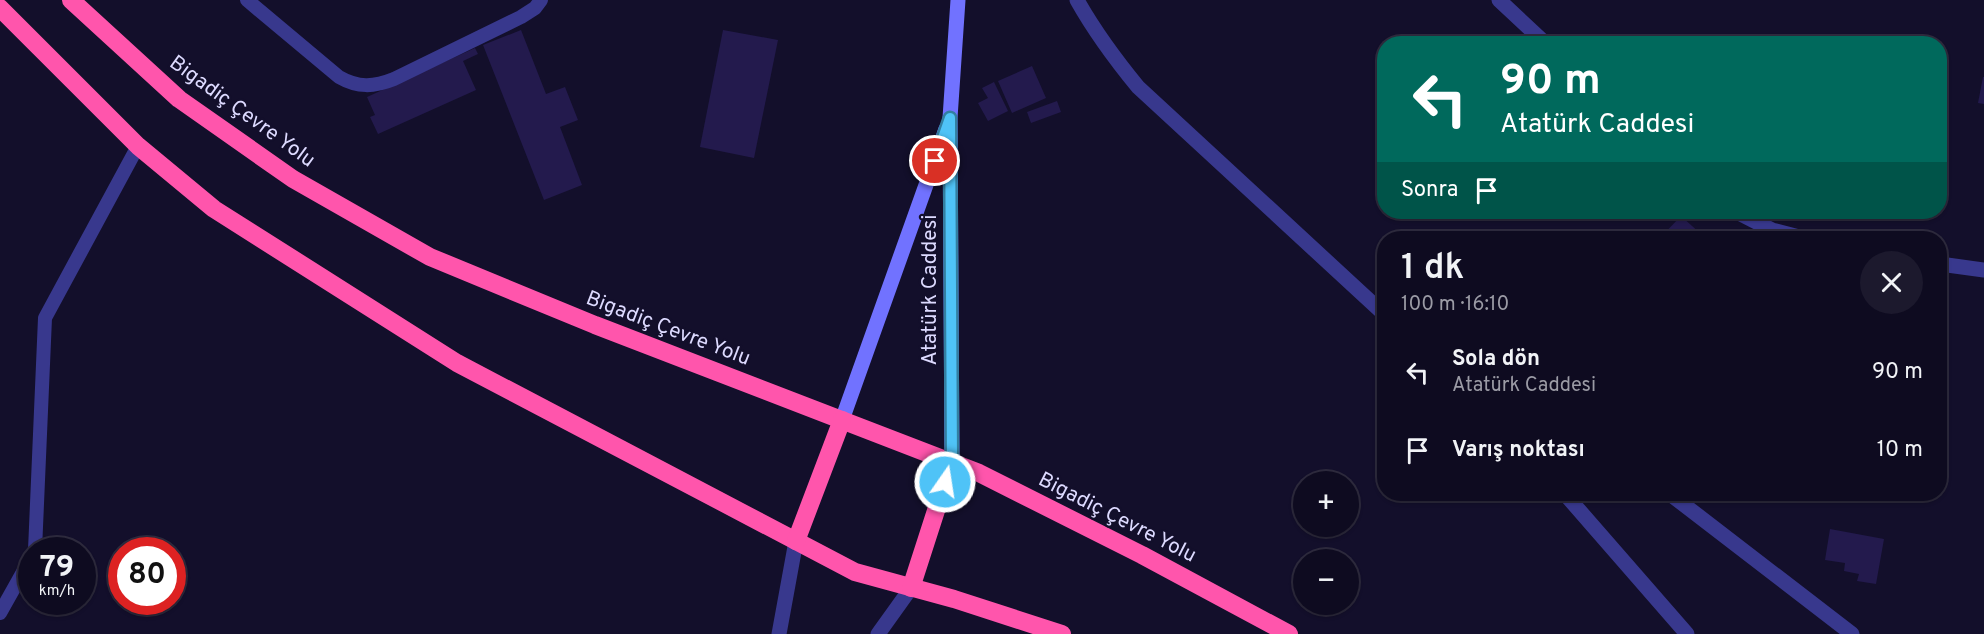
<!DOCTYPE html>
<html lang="tr">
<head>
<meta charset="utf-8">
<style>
  body { margin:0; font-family:Overpass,sans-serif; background:#1c192d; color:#f1f3f6; height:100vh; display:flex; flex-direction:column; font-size:22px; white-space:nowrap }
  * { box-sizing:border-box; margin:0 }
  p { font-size:20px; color:#9b9ba5 }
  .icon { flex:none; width:33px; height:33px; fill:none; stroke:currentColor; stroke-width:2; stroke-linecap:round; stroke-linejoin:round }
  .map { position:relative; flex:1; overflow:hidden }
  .drawer { position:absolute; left:1377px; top:231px; width:570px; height:270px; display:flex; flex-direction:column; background:#0e0b20; border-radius:24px; box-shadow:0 2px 4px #0004,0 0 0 2px #2e2b3e }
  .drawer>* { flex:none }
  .top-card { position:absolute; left:1377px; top:36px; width:570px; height:183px; border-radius:24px; box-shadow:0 2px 4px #0004,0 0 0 2px #2e2b3e; background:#00695c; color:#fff; overflow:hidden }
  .fabs { position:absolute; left:1293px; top:471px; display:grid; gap:12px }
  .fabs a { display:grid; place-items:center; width:66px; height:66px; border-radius:50%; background:#0e0b20; box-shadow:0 2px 4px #0004,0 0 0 2px #2e2b3e; font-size:30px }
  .speed { position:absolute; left:18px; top:537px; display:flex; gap:12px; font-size:30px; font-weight:700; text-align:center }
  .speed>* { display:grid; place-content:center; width:78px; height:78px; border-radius:50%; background:#0e0b20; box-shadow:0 2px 4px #0004,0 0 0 2px #2e2b3e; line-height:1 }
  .speed small { font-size:15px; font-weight:400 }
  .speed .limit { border:9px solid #d22; background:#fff; color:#111 }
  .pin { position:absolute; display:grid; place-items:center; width:51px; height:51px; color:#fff; margin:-26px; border:3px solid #fff; border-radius:50%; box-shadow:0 2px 6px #0007 }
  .me { position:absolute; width:66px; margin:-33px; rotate:13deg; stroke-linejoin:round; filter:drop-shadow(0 0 4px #0008) }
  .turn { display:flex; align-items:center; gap:21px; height:126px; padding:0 24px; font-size:27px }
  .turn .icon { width:78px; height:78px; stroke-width:2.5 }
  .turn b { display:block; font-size:42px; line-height:51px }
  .then { display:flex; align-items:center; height:57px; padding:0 24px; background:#0003; gap:12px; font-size:22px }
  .round { display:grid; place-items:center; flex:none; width:63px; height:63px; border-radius:32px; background:#1c192d }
  .overview { display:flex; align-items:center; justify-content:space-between; height:102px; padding:0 24px }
  h1 { font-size:36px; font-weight:600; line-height:45px }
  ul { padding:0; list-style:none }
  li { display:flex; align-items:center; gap:18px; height:78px; padding:0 24px }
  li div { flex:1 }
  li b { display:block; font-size:22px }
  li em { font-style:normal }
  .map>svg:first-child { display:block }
  .building { fill:#231a4d }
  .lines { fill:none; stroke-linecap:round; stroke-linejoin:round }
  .lane { stroke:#38388d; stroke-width:14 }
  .street { stroke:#38388d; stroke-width:15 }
  .secondary { stroke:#7172ff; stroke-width:15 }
  .highway { stroke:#ff55ac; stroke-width:18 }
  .route-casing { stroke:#337fa1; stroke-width:15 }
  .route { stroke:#4fc3f7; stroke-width:10 }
  .labels { text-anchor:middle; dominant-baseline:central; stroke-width:4.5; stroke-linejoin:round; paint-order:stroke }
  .street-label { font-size:21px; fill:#dddaff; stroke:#130f2b }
</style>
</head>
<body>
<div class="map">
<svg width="1984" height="634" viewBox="0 0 1984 634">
  <rect width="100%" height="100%" fill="#130f2b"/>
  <!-- building -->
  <g class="building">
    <path d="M521 30 546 94 565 87 578 120 560 127 582 185 544 200 483 45Z"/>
    <path d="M723 30 778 40 754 158 700 147Z"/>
    <path d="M1886 37 1918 42V44H1885Z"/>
    <path d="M475 48 478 54 463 61 476 90 378 134 370 117 375 115 367 97Z"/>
    <path d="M1032 66 1046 98 1012 113 998 81Z"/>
    <path d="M1983 77H1984V104L1978 103Z"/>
    <path d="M994 82 1008 111 988 121 978 103 988 98 982 88Z"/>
    <path d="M1057 101 1061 112 1031 123 1027 112Z"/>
    <path d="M1681 216 1702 235 1698 238H1660Z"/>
    <path d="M1830 529 1884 539 1876 584 1857 581 1859 574 1844 571 1845 563 1825 560Z"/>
  </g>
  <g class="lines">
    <!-- lane -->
    <g class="lane">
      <path d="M247 0 339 77C358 88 374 87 394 79L521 17 535 8 541 0"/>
      <path d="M35 550 45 318 138 146"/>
      <path d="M0 613 32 556"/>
    </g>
    <!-- street -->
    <g class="street">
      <path d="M1077 0C1095 32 1115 59 1138 87L1384 314"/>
      <path d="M1499 0 1546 44"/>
      <path d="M1737 212 1772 230 1803 238"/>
      <path d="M1940 264 1984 270"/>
      <path d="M1565 494 1687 634"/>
      <path d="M1670 494 1852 634"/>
      <path d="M779 634 796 541"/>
      <path d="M878 634 911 588"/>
    </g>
    <!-- secondary -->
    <g class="secondary">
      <path d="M842 420 946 129"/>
      <path d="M952 461 950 118 958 0"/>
    </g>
    <!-- highway -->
    <g class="highway">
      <path d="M71 0 179 99 293 179 430 257 595 325 979 473 1142 555 1289 634"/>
      <path d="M0 8 138 146 214 209 457 363 855 572 954 599 1062 634"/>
      <path d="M796 541 842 420"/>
      <path d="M911 588 952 461"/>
    </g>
  </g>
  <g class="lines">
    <!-- route casing -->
    <g class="route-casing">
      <path id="route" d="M935 161 950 118 952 461 945 482"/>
    </g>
    <!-- route -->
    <use href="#route" class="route"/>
  </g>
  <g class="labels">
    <!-- street labels -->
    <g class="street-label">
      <text transform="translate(242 112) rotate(36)">Bigadiç Çevre Yolu</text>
      <text transform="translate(930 290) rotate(-90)">Atatürk Caddesi</text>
      <text transform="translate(668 329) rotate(21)">Bigadiç Çevre Yolu</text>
      <text transform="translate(1117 518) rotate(27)">Bigadiç Çevre Yolu</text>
    </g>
  </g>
</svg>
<div class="fabs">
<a>+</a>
<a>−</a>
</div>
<div class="speed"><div>79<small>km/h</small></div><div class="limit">80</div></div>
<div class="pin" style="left:935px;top:161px;background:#d93025"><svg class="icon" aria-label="arrive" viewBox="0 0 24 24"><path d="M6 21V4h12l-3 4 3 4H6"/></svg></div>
<svg class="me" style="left:945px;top:482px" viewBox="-20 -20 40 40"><circle r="17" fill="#4fc3f7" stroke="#fff" stroke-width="3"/><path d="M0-11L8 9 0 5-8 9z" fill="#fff"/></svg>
<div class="top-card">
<div class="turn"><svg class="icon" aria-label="left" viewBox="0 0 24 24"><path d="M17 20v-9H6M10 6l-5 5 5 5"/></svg><div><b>90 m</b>Atatürk Caddesi</div></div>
<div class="then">Sonra<svg class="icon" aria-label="arrive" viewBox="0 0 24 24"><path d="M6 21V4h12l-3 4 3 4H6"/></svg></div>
</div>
<section class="drawer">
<div class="overview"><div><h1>1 dk</h1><p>100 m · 16:10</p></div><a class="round"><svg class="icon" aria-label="close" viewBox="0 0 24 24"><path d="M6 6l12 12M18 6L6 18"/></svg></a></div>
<ul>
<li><svg class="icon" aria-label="left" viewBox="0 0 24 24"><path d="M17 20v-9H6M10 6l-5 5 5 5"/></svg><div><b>Sola dön</b><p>Atatürk Caddesi</p></div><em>90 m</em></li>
<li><svg class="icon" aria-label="arrive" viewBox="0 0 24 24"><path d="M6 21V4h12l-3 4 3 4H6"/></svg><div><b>Varış noktası</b></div><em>10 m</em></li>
</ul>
</section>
</div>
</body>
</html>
